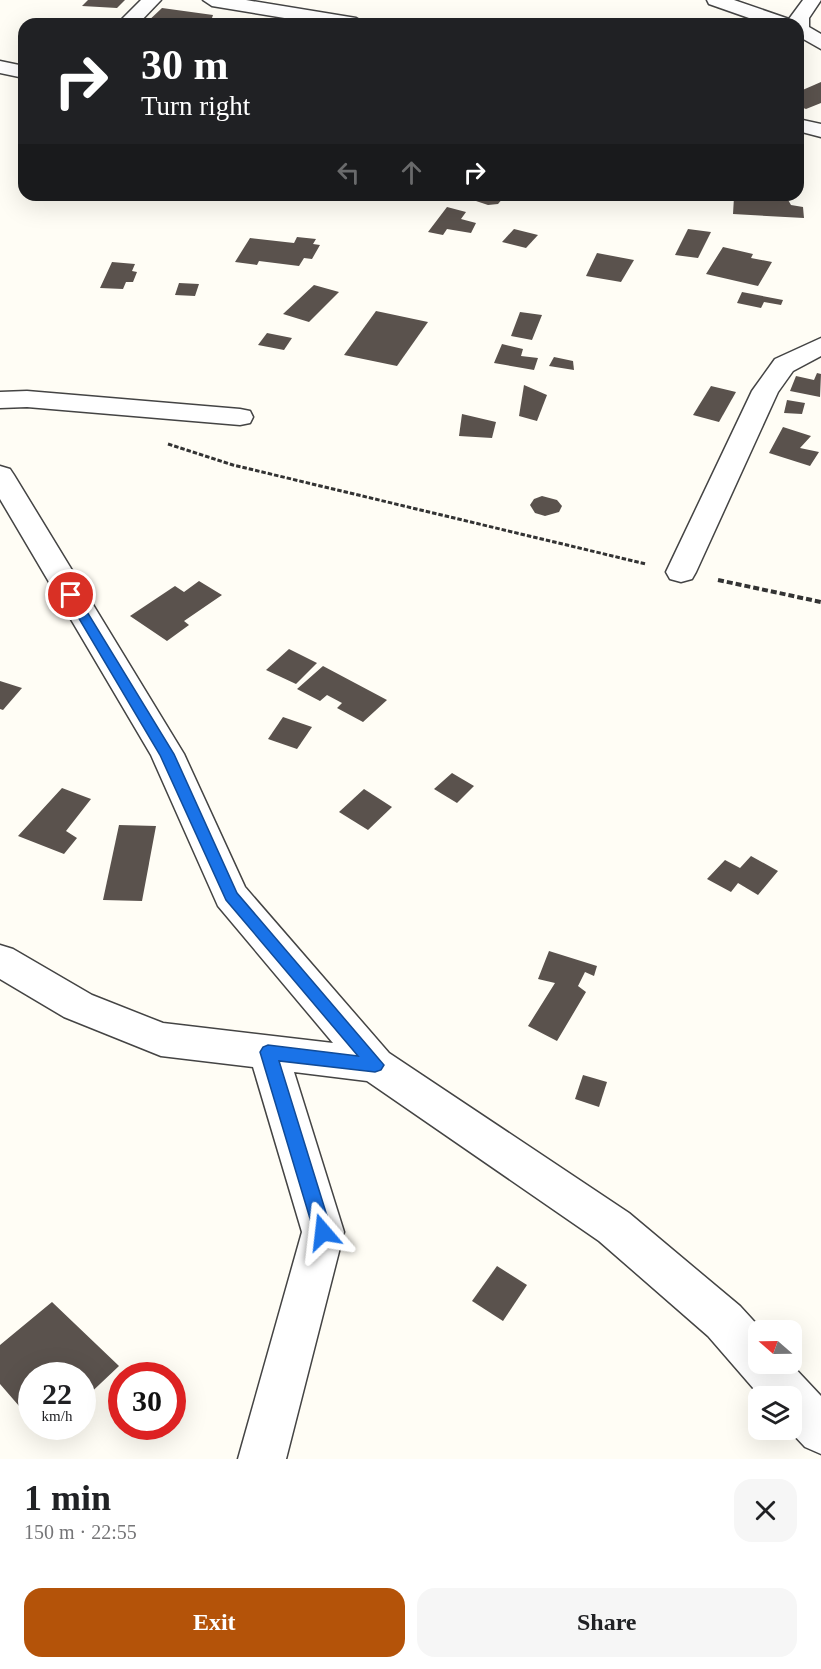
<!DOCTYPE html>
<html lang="en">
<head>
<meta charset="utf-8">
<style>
  body { margin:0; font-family:Georgia,serif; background:#f6f6f6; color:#202124; height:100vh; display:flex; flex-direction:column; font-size:22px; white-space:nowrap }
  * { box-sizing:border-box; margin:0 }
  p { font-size:20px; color:#757577 }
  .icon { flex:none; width:33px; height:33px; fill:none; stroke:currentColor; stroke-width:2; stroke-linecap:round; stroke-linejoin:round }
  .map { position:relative; height:1459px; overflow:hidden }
  .side { display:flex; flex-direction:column; background:#fff; flex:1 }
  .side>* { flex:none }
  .hud { position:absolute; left:18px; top:18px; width:786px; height:183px; border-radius:18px; box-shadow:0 6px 24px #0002; background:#202124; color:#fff; overflow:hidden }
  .needle { width:39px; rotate:290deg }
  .buttons { position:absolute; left:748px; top:1320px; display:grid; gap:12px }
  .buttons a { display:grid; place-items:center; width:54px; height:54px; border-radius:12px; background:#fff; box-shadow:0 6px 24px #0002; font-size:30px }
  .speed { position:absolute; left:18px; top:1362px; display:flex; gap:12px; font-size:30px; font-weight:700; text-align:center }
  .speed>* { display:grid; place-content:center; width:78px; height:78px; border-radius:50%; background:#fff; box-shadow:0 6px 24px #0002; line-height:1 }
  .speed small { font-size:15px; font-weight:400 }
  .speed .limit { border:9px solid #d22; background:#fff; color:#111 }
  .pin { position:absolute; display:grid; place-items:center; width:51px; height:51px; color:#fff; margin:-26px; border:3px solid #fff; border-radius:50%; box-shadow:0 2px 6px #0007 }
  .me { position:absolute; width:66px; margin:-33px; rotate:343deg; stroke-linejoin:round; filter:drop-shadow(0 0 4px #0008) }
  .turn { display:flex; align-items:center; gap:21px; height:126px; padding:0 24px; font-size:27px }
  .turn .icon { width:78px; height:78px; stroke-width:2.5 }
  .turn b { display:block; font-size:42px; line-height:51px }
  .lanes { display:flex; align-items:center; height:57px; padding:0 24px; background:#0003; justify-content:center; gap:30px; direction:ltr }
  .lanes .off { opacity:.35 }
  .round { display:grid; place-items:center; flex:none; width:63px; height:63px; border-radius:18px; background:#f6f6f6 }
  .overview { display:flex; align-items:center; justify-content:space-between; height:102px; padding:0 24px }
  h1 { font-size:36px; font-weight:700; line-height:45px }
  .action { display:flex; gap:12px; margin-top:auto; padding:12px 24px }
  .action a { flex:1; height:69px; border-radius:18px; background:#b45309; color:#fff; font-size:24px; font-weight:700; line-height:69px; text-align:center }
  .action a+a { background:#f6f6f6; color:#202124 }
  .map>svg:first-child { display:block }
  .building { fill:#5a524d }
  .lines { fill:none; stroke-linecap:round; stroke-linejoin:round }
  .street-casing { stroke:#444; stroke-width:3 }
  .path-far1 { stroke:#333; stroke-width:3; stroke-dasharray:4.5 2; stroke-linecap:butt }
  .path { stroke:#333; stroke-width:4; stroke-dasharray:6 3; stroke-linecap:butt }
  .street { fill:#fff; fill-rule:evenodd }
  .route { fill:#1a73e8; stroke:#114b97; stroke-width:1.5 }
</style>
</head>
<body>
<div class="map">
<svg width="821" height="1459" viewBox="0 0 821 1459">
  <rect width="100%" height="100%" fill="#fffdf5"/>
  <!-- building -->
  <g class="building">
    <path d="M88 0H125L117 8 82 6Z"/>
    <path d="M162 8 213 15 212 18 221 21 217 24H145Z"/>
    <path d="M821 82V103L806 109 798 106V92Z"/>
    <path d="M474 195H502L504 197 498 204 488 205 476 201Z"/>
    <path d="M734 197 787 198 791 205 803 207 804 218 733 214Z"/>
    <path d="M447 207 466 212 461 219 476 223 471 233 447 229 443 235 428 232Z"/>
    <path d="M514 229 538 235 526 248 502 242Z"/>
    <path d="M688 229 711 232 698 258 675 255Z"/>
    <path d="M297 237 316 239 313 244 320 245 312 259 304 258 299 266 259 261 257 265 235 262 250 238 294 243Z"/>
    <path d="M723 247 753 254 751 258 772 262 758 286 706 274Z"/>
    <path d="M597 253 634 260 621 282 586 276Z"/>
    <path d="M112 262 135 264 132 271 137 272 133 282H126L123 289 100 288Z"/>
    <path d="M179 283 199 284 195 296 175 295Z"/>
    <path d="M314 285 339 292 309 322 283 314Z"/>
    <path d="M742 292 783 300 781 305 764 302 761 308 737 303Z"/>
    <path d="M376 311 428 322 397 366 344 355Z"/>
    <path d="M520 312 542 315 532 340 511 336Z"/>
    <path d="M267 333 292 338 284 350 258 345Z"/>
    <path d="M502 344 523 349 521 356 538 358 534 370 494 363Z"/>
    <path d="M554 357 573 361 574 370 549 366Z"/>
    <path d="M817 373 821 374 820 397 790 391 796 376 814 380Z"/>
    <path d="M524 385 547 395 537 421 519 416Z"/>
    <path d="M711 386 736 392 719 422 693 415Z"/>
    <path d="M787 400 805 403 802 414 784 413Z"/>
    <path d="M462 414 496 422 492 438 459 436Z"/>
    <path d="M783 427 811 436 800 448 819 452 810 466 769 453Z"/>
    <path d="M542 496 557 500 562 506 559 512 545 516 535 513 530 505 534 499Z"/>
    <path d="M199 581 222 595 184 621 189 625 167 641 130 616 175 586 184 592Z"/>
    <path d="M289 649 317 663 296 684 266 670Z"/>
    <path d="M323 666 387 700 363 722 337 708 342 703 327 695 320 701 297 689Z"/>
    <path d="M0 681 22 688 3 710 0 709Z"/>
    <path d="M283 717 312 727 297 749 268 739Z"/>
    <path d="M452 773 474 786 457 803 434 789Z"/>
    <path d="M62 788 91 799 66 831 77 838 64 854 18 836Z"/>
    <path d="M364 789 392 807 368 830 339 812Z"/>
    <path d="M119 825 156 826 142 901 103 900Z"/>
    <path d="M751 856 778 871 758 895 738 883 731 892 707 879 725 860 740 868Z"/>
    <path d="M549 951 597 966 594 976 585 972 578 986 586 992 557 1041 528 1026 555 983 538 979Z"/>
    <path d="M583 1075 607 1082 599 1107 575 1099Z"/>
    <path d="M497 1266 527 1285 503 1321 472 1301Z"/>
    <path d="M52 1302 119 1366 82 1401V1376H32V1421L0 1384V1345Z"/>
    <path d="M37 1426H56L45 1437Z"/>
  </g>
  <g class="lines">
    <!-- street casing -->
    <g class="street-casing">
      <g id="street">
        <path d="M141 0H161L138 24H117Z"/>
        <path d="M203 0H246L356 18 366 24H321L212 6Z"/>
        <path d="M707 0H734L789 19 803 0H821L809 18V27L821 34V49L798 36V24H766L709 4Z"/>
        <path d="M0 61 24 66V78L0 73Z"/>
        <path d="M798 119 821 124V137L798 131Z"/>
        <path d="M821 338V356L793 371 778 392 696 572 692 579 681 582 670 579 666 572 752 391 775 359Z"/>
        <path d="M27 391 240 409 250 411 253 417 250 423 240 425 27 407 0 408V392Z"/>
        <path d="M0 466 10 469 14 475 184 754 245 887 389 1053 629 1213 740 1306 762 1330H759V1364H791L821 1396V1454L805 1447 789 1430H792V1396H760L708 1336 599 1241 367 1081 294 1072 344 1232 286 1459H238L302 1232 253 1067 161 1056 64 1017 0 979V945L13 949 92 995 163 1023 333 1043 218 906 151 755 0 499Z"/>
      </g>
    </g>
    <!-- path-far1 -->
    <path class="path-far1" d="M168 444 233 465 646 564"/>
    <!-- path -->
    <path class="path" d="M718 580 821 602"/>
    <!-- street -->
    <use href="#street" class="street"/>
  </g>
  <!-- route -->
  <path class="route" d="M71 590 75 592 174 754 237 893 384 1065 381 1070 375 1072 279 1061 332 1232 329 1237 323 1240 317 1237 314 1232 260 1052 263 1047 268 1045 358 1056 226 900 160 755 65 595Z"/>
</svg>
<div class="buttons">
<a><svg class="needle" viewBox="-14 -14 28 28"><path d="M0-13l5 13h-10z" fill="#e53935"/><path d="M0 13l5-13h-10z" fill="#757577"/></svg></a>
<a><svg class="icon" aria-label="layers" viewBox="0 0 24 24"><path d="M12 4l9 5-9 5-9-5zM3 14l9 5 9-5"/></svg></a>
</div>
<div class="speed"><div>22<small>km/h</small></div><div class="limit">30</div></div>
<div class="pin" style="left:71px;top:595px;background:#d93025"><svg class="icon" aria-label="arrive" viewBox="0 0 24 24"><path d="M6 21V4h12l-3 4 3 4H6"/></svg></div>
<svg class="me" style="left:323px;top:1232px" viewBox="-20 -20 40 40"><path d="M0-17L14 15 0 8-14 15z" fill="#1a73e8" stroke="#fff" stroke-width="4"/></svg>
<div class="hud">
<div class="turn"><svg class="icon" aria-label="right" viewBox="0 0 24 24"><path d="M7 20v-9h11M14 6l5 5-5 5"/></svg><div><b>30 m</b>Turn right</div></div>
<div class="lanes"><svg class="icon off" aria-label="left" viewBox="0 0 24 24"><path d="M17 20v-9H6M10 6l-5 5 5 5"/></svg><svg class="icon off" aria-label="ahead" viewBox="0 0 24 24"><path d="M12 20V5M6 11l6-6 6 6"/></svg><svg class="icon" aria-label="right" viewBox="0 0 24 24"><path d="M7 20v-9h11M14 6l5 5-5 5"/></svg></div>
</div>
</div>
<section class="side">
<div class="overview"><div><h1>1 min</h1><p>150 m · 22:55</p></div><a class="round"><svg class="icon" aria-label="close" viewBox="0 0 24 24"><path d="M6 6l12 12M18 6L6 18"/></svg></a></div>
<div class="action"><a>Exit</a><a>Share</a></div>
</section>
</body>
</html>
